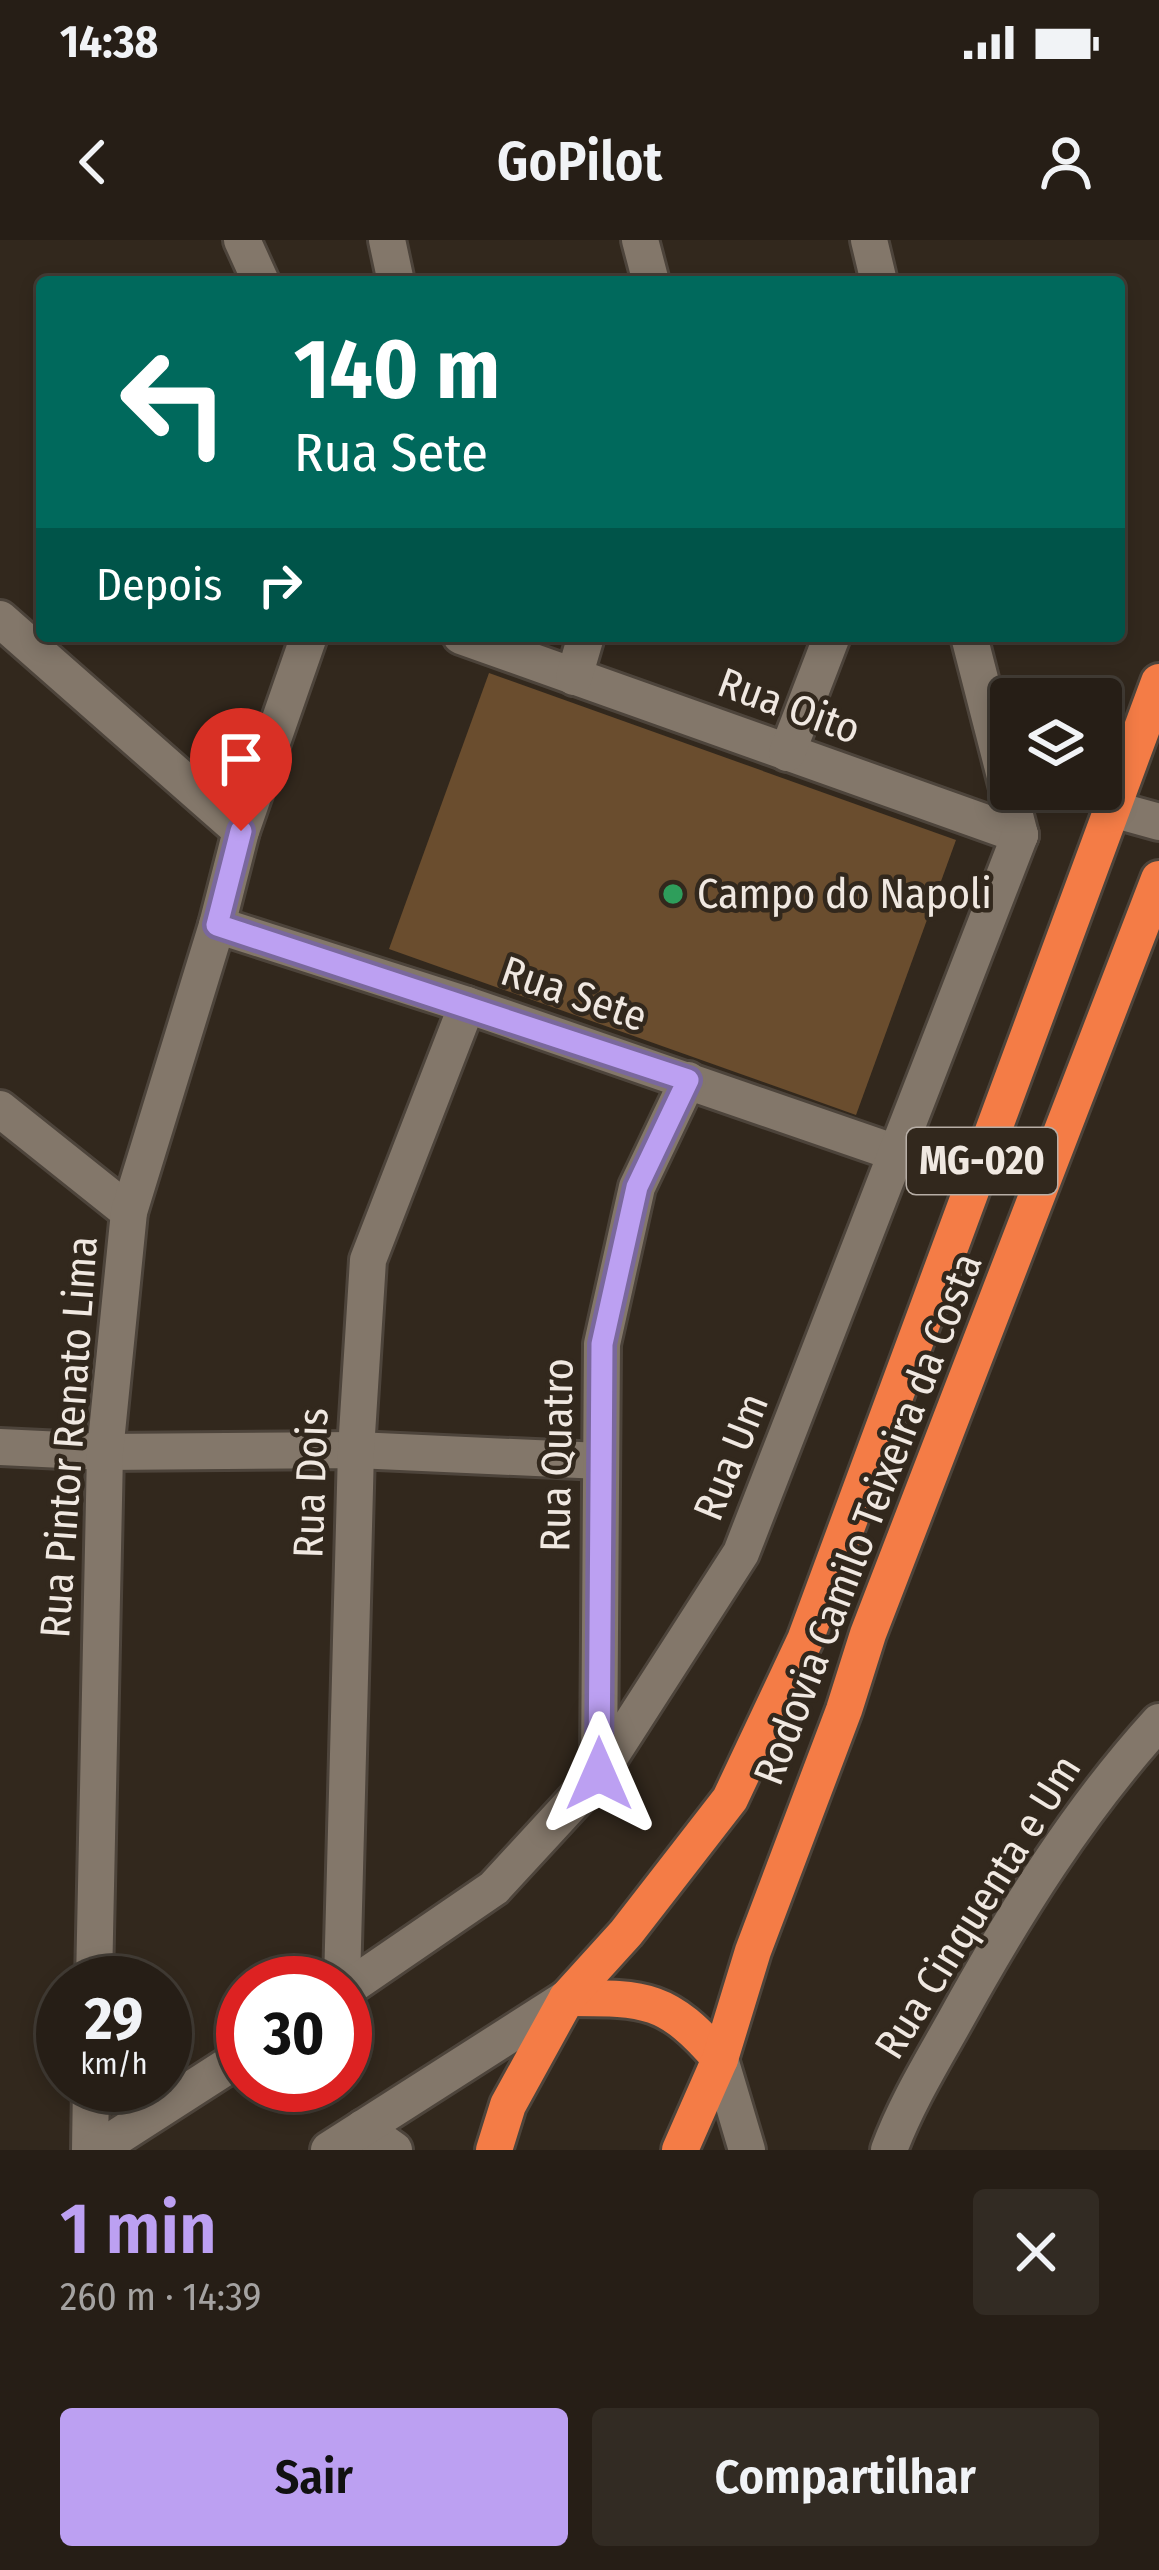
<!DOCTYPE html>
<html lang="pt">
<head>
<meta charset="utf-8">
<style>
  body { margin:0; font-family:"Fira Sans Condensed",sans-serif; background:#322b23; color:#f1f3f6; height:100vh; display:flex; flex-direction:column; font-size:45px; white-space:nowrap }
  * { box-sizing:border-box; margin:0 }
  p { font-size:39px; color:#a4a2a1 }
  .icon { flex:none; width:66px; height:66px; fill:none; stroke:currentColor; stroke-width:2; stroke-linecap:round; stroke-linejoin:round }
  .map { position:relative; height:1910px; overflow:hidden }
  .side { display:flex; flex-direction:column; background:#261e16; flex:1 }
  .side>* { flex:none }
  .hud { position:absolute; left:36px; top:36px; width:1089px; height:366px; border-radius:12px; box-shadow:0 6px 18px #0003,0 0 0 3px #423c35; background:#00695c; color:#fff; overflow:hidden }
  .fabs { position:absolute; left:990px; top:438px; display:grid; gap:24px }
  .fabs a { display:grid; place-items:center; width:132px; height:132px; border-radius:12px; background:#261e16; box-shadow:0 6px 18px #0003,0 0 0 3px #423c35; font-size:60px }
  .speed { position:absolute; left:36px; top:1716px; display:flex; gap:24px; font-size:60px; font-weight:700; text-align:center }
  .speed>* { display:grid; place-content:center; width:156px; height:156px; border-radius:50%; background:#261e16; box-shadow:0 6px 18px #0003,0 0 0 3px #423c35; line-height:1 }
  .speed small { font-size:30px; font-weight:400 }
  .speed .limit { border:18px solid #d22; background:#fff; color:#111 }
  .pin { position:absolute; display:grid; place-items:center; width:102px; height:102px; color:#fff; margin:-123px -51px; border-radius:50% 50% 50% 0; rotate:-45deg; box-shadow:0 0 12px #0007 }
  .pin .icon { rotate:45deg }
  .me { position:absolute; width:132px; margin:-66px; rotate:0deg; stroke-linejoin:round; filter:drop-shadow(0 0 9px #0008) }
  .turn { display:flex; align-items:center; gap:42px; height:252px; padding:0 60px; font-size:54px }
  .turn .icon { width:156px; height:156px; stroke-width:2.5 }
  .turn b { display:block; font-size:84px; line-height:102px }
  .then { display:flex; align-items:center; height:114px; padding:0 60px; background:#0003; gap:24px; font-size:45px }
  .round { display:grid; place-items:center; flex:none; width:126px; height:126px; border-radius:12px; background:#322b23 }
  .summary { display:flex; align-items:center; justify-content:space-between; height:204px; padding:0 60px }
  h1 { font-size:72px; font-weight:600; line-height:90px; color:#bca0f2 }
  .cta { display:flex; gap:24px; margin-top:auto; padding:24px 60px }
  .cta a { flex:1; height:138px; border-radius:12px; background:#bca0f2; color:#111; font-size:48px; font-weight:600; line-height:138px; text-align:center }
  .cta a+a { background:#322b23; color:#f1f3f6 }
  .status { display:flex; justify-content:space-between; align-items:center; height:84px; padding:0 60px; background:#261e16; direction:ltr }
  .status svg { height:33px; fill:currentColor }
  header { display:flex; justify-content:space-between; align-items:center; height:156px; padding:0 60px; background:#261e16; font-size:54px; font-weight:600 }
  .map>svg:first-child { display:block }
  .green { fill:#6a4d2e }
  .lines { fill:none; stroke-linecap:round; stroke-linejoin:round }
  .minor-casing { stroke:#4d443b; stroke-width:42 }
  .highway-casing { stroke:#4d443b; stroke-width:42 }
  .minor { stroke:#83776a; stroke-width:36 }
  .highway { stroke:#f47c46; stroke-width:36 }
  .route-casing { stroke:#7a689d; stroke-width:30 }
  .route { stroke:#bca0f2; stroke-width:21 }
  .leisure-dot { fill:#2e9e5b; stroke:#32281d; stroke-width:4.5 }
  .labels { text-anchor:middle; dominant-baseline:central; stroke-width:9; stroke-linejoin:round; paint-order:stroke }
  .shield { fill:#32281d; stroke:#b7aea6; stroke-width:3 }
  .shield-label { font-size:39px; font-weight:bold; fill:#f0e8e1 }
  .street-label { font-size:42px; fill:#f0e8e1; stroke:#32281d }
  .poi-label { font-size:42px; fill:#f0e8e1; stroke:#32281d; text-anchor:start }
</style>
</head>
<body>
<div class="status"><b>14:38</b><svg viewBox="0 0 49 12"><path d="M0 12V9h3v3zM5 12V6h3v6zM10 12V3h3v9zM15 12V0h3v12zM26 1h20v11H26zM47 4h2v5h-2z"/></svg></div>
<header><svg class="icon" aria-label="back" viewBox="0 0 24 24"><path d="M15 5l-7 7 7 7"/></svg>GoPilot<svg class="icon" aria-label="person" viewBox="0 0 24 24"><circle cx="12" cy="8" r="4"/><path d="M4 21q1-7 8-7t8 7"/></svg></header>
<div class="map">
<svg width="1159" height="1910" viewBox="0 0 1159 1910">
  <rect width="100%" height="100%" fill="#32281d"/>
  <!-- green -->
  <path class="green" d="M489 433 956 600 856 875 389 709Z"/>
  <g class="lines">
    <!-- minor casing -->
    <g class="minor-casing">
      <g id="minor">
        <path d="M242 0 261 42"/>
        <path d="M387 0 396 42"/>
        <path d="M640 0 651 42"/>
        <path d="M869 0 879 42"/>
        <path d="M0 379 241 591"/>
        <path d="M461 396 1020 595"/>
        <path d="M969 396 1020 595"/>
        <path d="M574 437 586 396"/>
        <path d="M787 513 832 396"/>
        <path d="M1112 569 1159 582"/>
        <path d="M217 685 467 765 899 914"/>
        <path d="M0 869 129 972"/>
        <path d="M0 1207 105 1212 356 1210 601 1221"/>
        <path d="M599 1534 602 1104 637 947 688 840"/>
        <path d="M94 1743 105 1212 129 972 217 685 241 591 309 396"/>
        <path d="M342 1743 356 1210 368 1020 467 765"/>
        <path d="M345 1750 494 1648 599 1534 741 1313 1020 595"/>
        <path d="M720 1819 747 1910"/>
        <path d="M363 1888 394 1910"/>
        <path d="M90 1910 91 1845"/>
        <path d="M97 1910 243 1816"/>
        <path d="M329 1910 567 1758"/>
        <path d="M889 1910C906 1864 932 1822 956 1779 1014 1674 1078 1571 1159 1482"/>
      </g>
    </g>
    <!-- highway casing -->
    <g class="highway-casing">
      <g id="highway">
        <path d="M567 1758C645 1758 667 1757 720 1819"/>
        <path d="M494 1910 508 1865 567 1758 626 1693 730 1559 805 1400 1159 442"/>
        <path d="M680 1910 720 1819 753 1711 844 1470 868 1394 1159 639"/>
      </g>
    </g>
    <!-- minor -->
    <use href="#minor" class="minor"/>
    <!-- highway -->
    <use href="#highway" class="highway"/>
  </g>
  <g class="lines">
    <!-- route casing -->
    <g class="route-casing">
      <path id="route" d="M241 591 217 685 688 840 637 947 602 1104 599 1534"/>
    </g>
    <!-- route -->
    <use href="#route" class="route"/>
  </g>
  <!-- markers -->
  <circle class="leisure-dot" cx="673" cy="654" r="12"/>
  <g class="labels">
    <!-- shield labels -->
    <rect class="shield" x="907" y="888" width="150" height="66" rx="9"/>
    <g class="shield-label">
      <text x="982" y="921">MG-020</text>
    </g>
    <!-- street labels -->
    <g class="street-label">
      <text transform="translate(789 466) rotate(20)">Rua Oito</text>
      <text transform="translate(574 754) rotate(19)">Rua Sete</text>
      <text transform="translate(69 1197) rotate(-86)">Rua Pintor Renato Lima</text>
      <text transform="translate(557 1215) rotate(-89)">Rua Quatro</text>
      <text transform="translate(731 1217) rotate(-68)">Rua Um</text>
      <text transform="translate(311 1243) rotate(-88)">Rua Dois</text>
      <text transform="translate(868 1279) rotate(-69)">Rodovia Camilo Teixeira da Costa</text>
      <text transform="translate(978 1667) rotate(-58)">Rua Cinquenta e Um</text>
    </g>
    <!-- poi labels -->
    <g class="poi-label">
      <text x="697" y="654">Campo do Napoli</text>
    </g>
  </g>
</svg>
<div class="fabs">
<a><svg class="icon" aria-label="layers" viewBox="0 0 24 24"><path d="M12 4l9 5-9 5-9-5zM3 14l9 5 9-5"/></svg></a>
</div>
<div class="speed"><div>29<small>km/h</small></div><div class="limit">30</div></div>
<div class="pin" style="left:241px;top:591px;background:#d93025"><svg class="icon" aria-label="arrive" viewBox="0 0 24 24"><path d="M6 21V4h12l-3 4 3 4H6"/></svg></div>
<svg class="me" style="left:599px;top:1534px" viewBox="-20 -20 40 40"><path d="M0-17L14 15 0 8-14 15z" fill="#bca0f2" stroke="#fff" stroke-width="4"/></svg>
<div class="hud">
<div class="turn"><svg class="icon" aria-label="left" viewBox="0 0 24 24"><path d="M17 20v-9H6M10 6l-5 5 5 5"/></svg><div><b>140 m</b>Rua Sete</div></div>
<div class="then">Depois<svg class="icon" aria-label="right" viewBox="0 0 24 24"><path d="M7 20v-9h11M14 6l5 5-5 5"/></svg></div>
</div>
</div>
<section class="side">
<div class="summary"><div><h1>1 min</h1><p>260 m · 14:39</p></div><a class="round"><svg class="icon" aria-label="close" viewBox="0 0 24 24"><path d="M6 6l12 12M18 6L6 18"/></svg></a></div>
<div class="cta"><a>Sair</a><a>Compartilhar</a></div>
</section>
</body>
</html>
